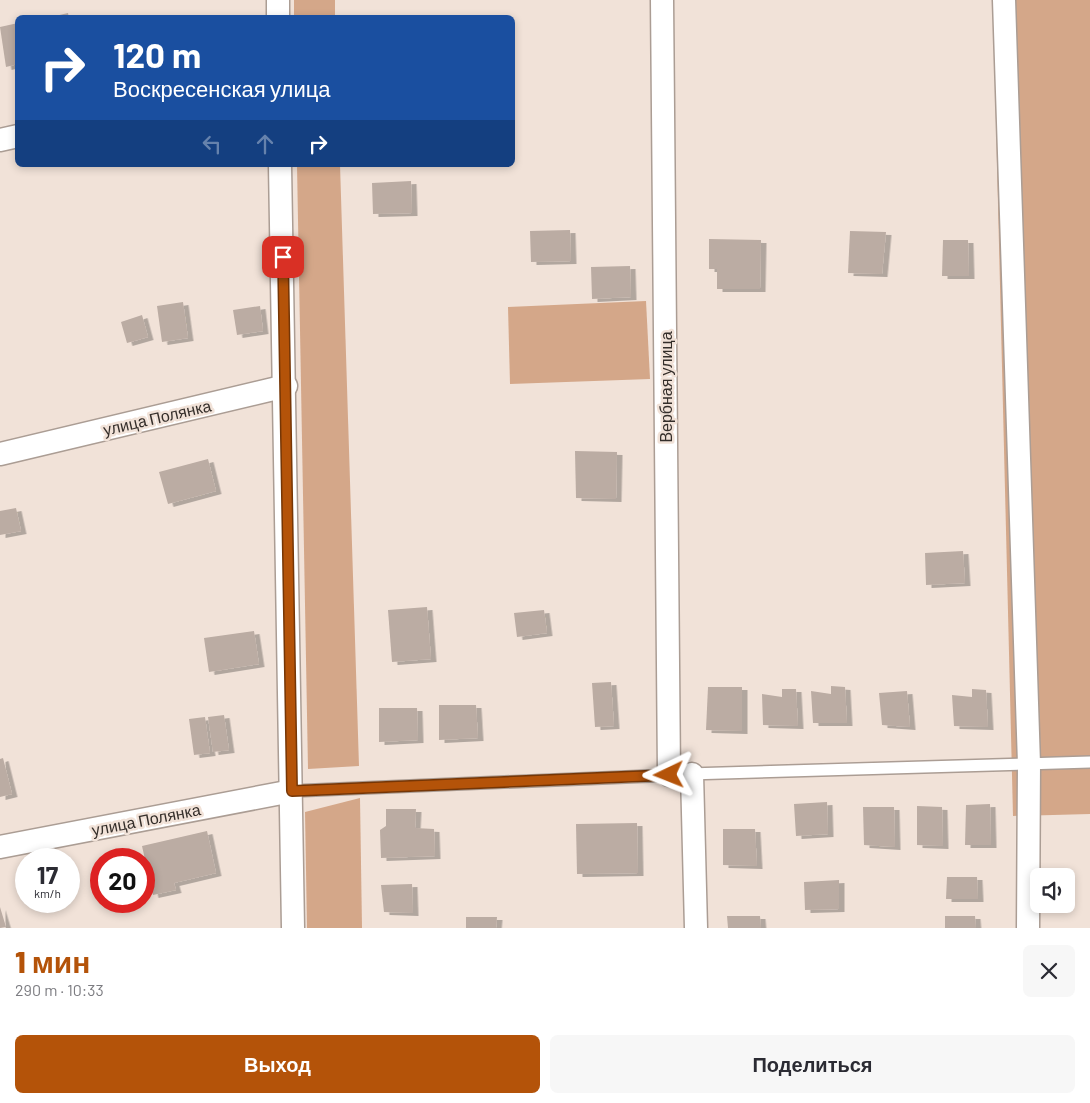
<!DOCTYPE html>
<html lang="ru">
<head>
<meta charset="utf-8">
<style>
  body { margin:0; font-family:Barlow,sans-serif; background:#f7f7f7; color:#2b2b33; height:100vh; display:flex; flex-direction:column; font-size:19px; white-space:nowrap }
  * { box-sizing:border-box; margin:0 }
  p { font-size:16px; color:#7c7c81 }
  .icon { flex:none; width:28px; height:28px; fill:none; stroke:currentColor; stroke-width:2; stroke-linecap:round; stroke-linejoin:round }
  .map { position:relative; height:928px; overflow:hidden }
  .details { display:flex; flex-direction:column; background:#fff; flex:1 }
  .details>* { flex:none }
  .guide { position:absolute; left:15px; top:15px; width:500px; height:152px; border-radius:8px; box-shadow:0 2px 8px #0003; background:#1a4fa0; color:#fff; overflow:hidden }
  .tools { position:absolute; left:1030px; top:868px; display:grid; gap:10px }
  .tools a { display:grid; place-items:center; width:45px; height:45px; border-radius:8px; background:#fff; box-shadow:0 2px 8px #0003; font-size:25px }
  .speed { position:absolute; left:15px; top:848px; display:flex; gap:10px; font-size:25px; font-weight:700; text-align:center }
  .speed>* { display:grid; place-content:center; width:65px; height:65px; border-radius:50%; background:#fff; box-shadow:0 2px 8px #0003; line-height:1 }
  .speed small { font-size:12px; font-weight:400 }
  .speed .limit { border:8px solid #d22; background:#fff; color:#111 }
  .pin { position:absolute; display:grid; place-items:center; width:42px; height:42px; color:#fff; margin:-21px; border-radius:10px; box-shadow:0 2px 8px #0006 }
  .me { position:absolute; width:55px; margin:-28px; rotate:268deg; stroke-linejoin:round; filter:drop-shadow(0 0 4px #0008) }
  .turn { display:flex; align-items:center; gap:18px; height:105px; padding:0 15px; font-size:22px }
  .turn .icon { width:65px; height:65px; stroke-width:2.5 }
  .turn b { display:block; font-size:35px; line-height:42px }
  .lanes { display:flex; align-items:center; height:48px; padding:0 15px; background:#0003; justify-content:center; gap:25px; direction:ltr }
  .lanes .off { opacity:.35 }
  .round { display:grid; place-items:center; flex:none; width:52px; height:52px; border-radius:8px; background:#f7f7f7 }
  .overview { display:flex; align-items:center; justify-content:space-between; height:85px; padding:0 15px }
  h1 { font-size:30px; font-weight:800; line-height:38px; color:#b45309 }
  .action { display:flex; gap:10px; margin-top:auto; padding:10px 15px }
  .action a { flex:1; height:58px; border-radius:8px; background:#b45309; color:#fff; font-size:20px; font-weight:800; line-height:58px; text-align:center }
  .action a+a { background:#f7f7f7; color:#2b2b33 }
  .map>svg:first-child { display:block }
  .green { fill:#d4a789 }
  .building { fill:#bbaca3; filter:url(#shadow) }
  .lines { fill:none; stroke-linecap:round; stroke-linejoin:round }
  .service-casing { stroke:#ab9d94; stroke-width:14 }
  .minor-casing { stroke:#ab9d94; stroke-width:25 }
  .service { stroke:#fff; stroke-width:11 }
  .minor { stroke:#fff; stroke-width:22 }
  .route-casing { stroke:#753606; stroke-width:12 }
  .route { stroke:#b45309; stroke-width:9 }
  .labels { text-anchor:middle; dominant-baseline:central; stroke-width:5; stroke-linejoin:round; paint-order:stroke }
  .street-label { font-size:16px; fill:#342e2a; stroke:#f1e2d8 }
</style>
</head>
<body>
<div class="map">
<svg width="1090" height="928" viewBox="0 0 1090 928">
  <defs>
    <filter id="shadow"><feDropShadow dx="5.5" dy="3" stdDeviation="0" flood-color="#0004"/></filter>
  </defs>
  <rect width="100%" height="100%" fill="#f1e2d8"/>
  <!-- green -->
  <g class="green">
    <rect x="294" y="0" width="41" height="17"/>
    <path d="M993 0H1090V814L1013 816Z"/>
    <path d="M297 165H340L359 766 308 769Z"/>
    <path d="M646 301 650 379 510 384 508 307Z"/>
    <path d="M360 798 362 928H307L305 812Z"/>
  </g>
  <!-- building -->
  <g class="building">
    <path d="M68 13 69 18H52L51 17Z"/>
    <path d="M18 23V64L6 67 0 27Z"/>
    <path d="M411 181 412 213 373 214 372 183Z"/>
    <path d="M570 230 571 261 531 262 530 231Z"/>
    <path d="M850 231 886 232 882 274 848 273Z"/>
    <path d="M709 239 761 240 760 289H717V269H709Z"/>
    <path d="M943 240H968L969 276H942Z"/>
    <path d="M630 266 631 297 592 299 591 267Z"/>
    <path d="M183 302 188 338 162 342 157 306Z"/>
    <path d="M260 306 263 331 237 335 233 310Z"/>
    <path d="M142 315 148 337 127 343 121 322Z"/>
    <path d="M575 451 617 452 616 499 576 498Z"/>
    <path d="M208 459 216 491 168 504 159 472Z"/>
    <path d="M16 508 21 531 0 535V511Z"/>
    <path d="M963 551 965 583 926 585 925 553Z"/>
    <path d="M427 607 431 659 392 662 388 610Z"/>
    <path d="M544 610 547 633 517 637 514 613Z"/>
    <path d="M254 631 259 664 209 672 204 638Z"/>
    <path d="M611 682 614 726 595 727 592 683Z"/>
    <path d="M831 686 845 687 847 723H813L811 691 831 694Z"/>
    <path d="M708 687H742V731L706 730Z"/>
    <path d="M782 689H796L798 726 763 725 762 694 782 697Z"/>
    <path d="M972 689 986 690 988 727 954 726 952 695 972 697Z"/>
    <path d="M907 691 910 727 882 725 879 693Z"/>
    <path d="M439 705H476L478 738 439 740Z"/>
    <path d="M379 708H417L418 740 379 742Z"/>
    <path d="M224 715 229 750 213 752 208 717Z"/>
    <path d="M205 717 210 753 194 755 189 719Z"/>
    <path d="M3 758 12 794 0 797V759Z"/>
    <path d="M827 802 828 834 796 836 794 804Z"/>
    <path d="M990 804 991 845H965L966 805Z"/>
    <path d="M917 806 942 807 943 846 917 845Z"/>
    <path d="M863 807H894L895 847 864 845Z"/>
    <path d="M386 809H416L415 828 434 829 435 856 381 858 380 830 386 826Z"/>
    <path d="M637 823 638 873 577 874 576 824Z"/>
    <path d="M723 829H755L757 866 723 865Z"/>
    <path d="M207 831 216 873 174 883 176 890 153 895 142 846Z"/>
    <path d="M947 877H977L978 899H946Z"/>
    <path d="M839 880V909L805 910 804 882Z"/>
    <path d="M412 884 413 913 384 912 381 885Z"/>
    <path d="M0 907 6 927 0 928Z"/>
    <path d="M727 916H760L761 928H728Z"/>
    <path d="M945 916H975L976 928H945Z"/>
    <path d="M466 917H497L496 928H466Z"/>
  </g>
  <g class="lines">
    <!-- service casing -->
    <g class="service-casing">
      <g id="service">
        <path d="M689 774 1090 762"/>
        <path d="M292 791 673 775"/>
      </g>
    </g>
    <!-- minor casing -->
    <g class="minor-casing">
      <g id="minor">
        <path d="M278 0V18"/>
        <path d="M662 0 669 775"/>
        <path d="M1004 0 1029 764 1028 928"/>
        <path d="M0 140 18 136"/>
        <path d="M280 165 293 928"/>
        <path d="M0 454 286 386"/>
        <path d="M692 774 696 928"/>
        <path d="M0 847 292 791"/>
      </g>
    </g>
    <!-- service -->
    <use href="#service" class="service"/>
    <!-- minor -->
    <use href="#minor" class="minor"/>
  </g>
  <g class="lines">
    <!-- route casing -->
    <g class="route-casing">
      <path id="route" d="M283 257 292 791 669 775"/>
    </g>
    <!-- route -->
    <use href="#route" class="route"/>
  </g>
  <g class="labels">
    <!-- street labels -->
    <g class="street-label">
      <text transform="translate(665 387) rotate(-90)">Вербная улица</text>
      <text transform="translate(157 417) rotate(-13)">улица Полянка</text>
      <text transform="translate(146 819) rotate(-11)">улица Полянка</text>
    </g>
  </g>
</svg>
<div class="tools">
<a><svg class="icon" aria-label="sound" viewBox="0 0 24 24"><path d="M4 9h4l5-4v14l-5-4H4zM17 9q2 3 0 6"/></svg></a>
</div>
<div class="speed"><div>17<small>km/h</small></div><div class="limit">20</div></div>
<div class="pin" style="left:283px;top:257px;background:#d93025"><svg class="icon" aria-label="arrive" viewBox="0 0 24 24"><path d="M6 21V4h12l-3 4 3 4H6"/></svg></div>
<svg class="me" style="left:669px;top:775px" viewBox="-20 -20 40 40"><path d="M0-17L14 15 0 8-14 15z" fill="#b45309" stroke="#fff" stroke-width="4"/></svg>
<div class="guide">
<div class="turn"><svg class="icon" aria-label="right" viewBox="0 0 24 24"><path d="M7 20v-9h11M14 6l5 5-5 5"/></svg><div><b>120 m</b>Воскресенская улица</div></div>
<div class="lanes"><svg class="icon off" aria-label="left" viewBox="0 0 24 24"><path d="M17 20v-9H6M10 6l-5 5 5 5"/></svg><svg class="icon off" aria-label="ahead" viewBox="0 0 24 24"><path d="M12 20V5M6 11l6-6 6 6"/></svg><svg class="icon" aria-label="right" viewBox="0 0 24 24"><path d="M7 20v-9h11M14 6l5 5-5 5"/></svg></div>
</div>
</div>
<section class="details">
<div class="overview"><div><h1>1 мин</h1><p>290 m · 10:33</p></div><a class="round"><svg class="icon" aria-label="close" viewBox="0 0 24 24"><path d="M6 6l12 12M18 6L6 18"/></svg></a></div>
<div class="action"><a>Выход</a><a>Поделиться</a></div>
</section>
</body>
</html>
